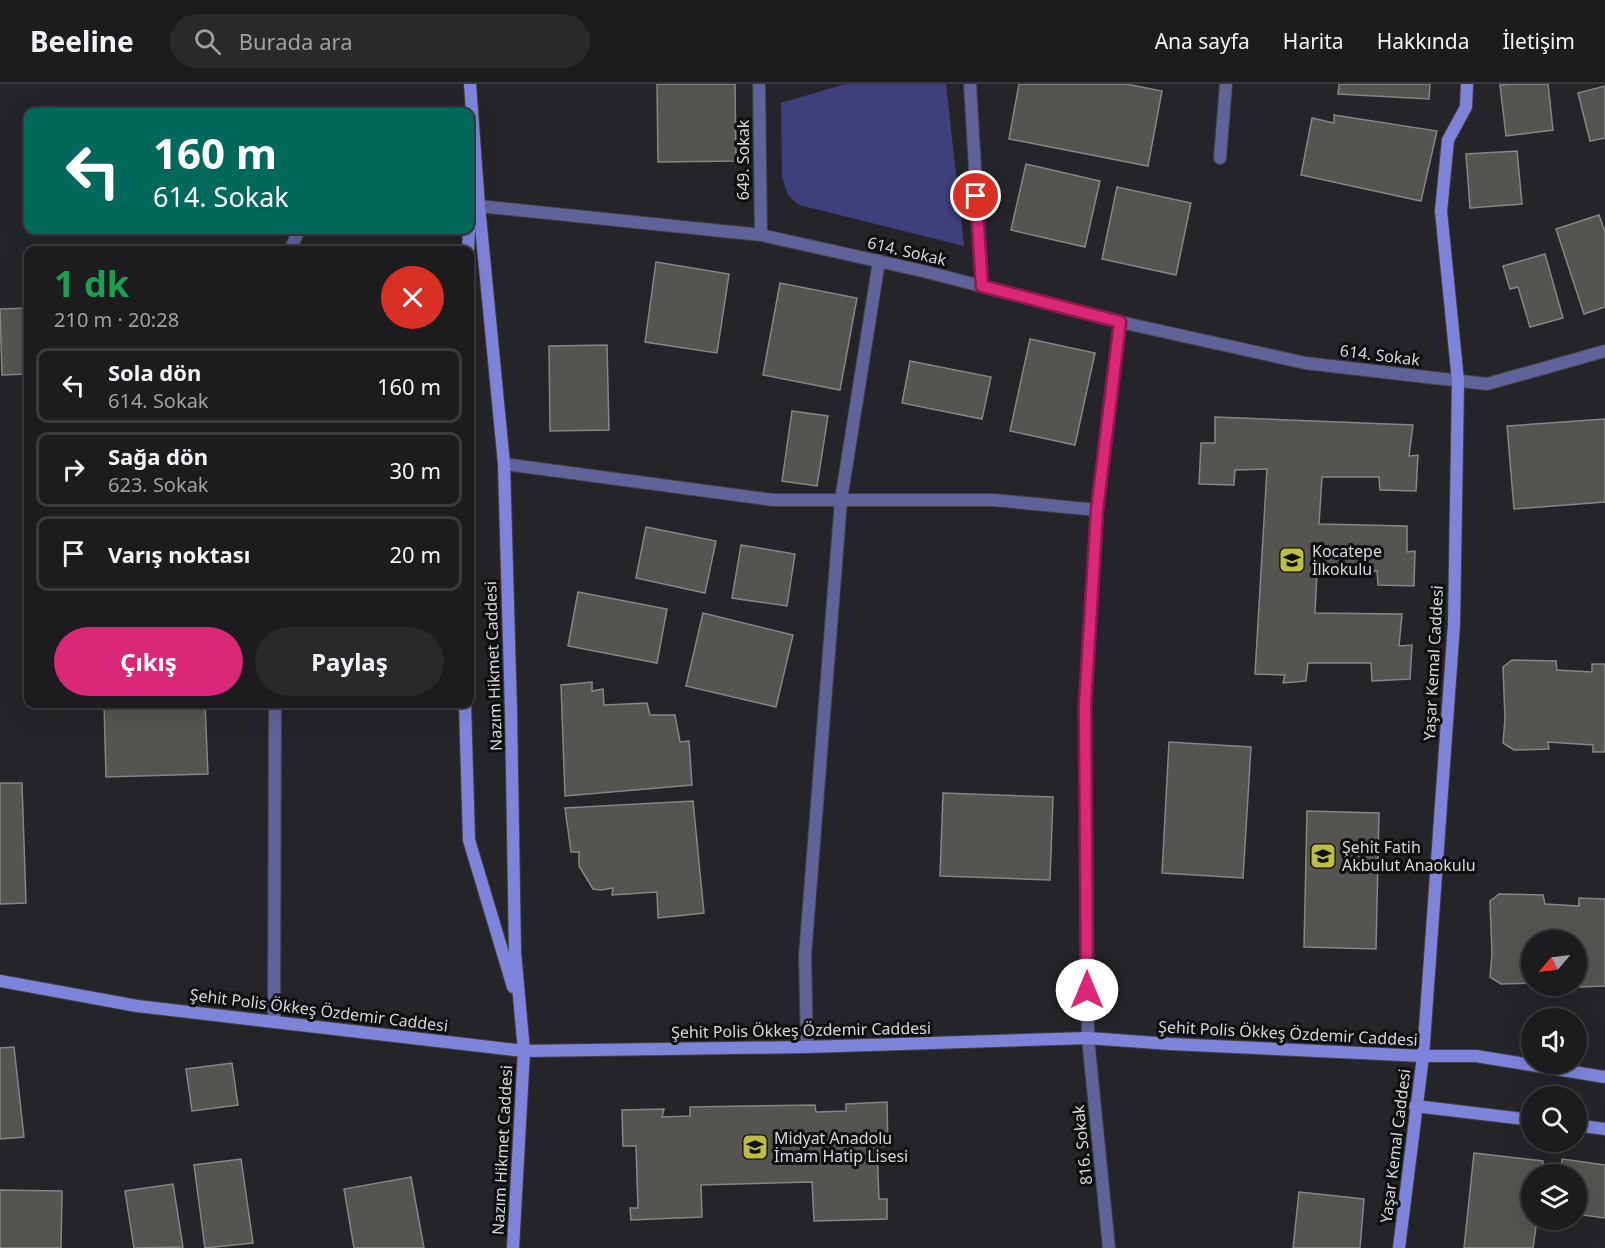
<!DOCTYPE html>
<html lang="tr">
<head>
<meta charset="utf-8">
<style>
  body { margin:0; font-family:"Noto Sans",sans-serif; background:#29292c; color:#f1f3f6; height:100vh; display:flex; flex-direction:column; font-size:22px; white-space:nowrap }
  * { box-sizing:border-box; margin:0 }
  p { font-size:20px; color:#a0a1a4 }
  .icon { flex:none; width:33px; height:33px; fill:none; stroke:currentColor; stroke-width:2; stroke-linecap:round; stroke-linejoin:round }
  .map { position:relative; flex:1; overflow:hidden }
  .side { position:absolute; left:24px; top:162px; width:450px; height:462px; display:flex; flex-direction:column; background:#1c1c1f; border-radius:12px; box-shadow:0 6px 24px #0002,0 0 0 2px #3a3a3d }
  .side>* { flex:none }
  .top-card { position:absolute; left:24px; top:24px; width:450px; height:126px; border-radius:12px; box-shadow:0 6px 24px #0002,0 0 0 2px #3a3a3d; background:#00695c; color:#fff; overflow:hidden }
  .needle { width:39px; rotate:242deg }
  .buttons { position:absolute; left:1521px; top:846px; display:grid; gap:12px }
  .buttons a { display:grid; place-items:center; width:66px; height:66px; border-radius:50%; background:#1c1c1f; box-shadow:0 6px 24px #0002,0 0 0 2px #3a3a3d; font-size:30px }
  .pin { position:absolute; display:grid; place-items:center; width:51px; height:51px; color:#fff; margin:-26px; border:3px solid #fff; border-radius:50%; box-shadow:0 2px 6px #0007 }
  .me { position:absolute; width:66px; margin:-33px; rotate:0deg; stroke-linejoin:round; filter:drop-shadow(0 0 4px #0008) }
  .turn { display:flex; align-items:center; gap:21px; height:126px; padding:0 30px; font-size:27px }
  .turn .icon { width:78px; height:78px; stroke-width:2.5 }
  .turn b { display:block; font-size:42px; line-height:51px }
  .round { display:grid; place-items:center; flex:none; width:63px; height:63px; border-radius:32px; background:#29292c }
  .summary { display:flex; align-items:center; justify-content:space-between; height:102px; padding:0 30px }
  h1 { font-size:36px; font-weight:700; line-height:45px; color:#1e9e55 }
  .primary-button { display:flex; gap:12px; margin-top:auto; padding:12px 30px }
  .primary-button a { flex:1; height:69px; border-radius:36px; background:#db2777; color:#fff; font-size:24px; font-weight:700; line-height:69px; text-align:center }
  .primary-button a+a { background:#29292c; color:#f1f3f6 }
  ul { padding:0; list-style:none }
  li { display:flex; align-items:center; gap:18px; height:75px; margin:0 12px 9px; padding:0 18px; border:3px solid #3a3a3d; border-radius:12px }
  li div { flex:1 }
  li b { display:block; font-size:22px }
  li em { font-style:normal }
  header { display:flex; align-items:center; gap:36px; box-sizing:border-box; height:84px; padding:0 30px; background:#1c1c1f; border-bottom:2px solid #3a3a3d }
  header strong { font-size:28px }
  nav { display:flex; gap:33px; margin-inline-start:auto; font-size:21px }
  .search { width:420px; height:54px; background:#29292c; display:flex; align-items:center; gap:15px; box-sizing:border-box; padding:0 21px; border-radius:33px; color:#a0a1a4; font-size:22px }
  .map>svg:first-child { display:block }
  .green { fill:#3e3f7b }
  .building { fill:#545450; stroke:#868682; stroke-width:1.5 }
  .lines { fill:none; stroke-linecap:round; stroke-linejoin:round }
  .street-casing { stroke:#424245; stroke-width:14 }
  .secondary-casing { stroke:#424245; stroke-width:14 }
  .street { stroke:#5f6399; stroke-width:12 }
  .secondary { stroke:#7f84db; stroke-width:12 }
  .route-casing { stroke:#8e194d; stroke-width:15 }
  .route { stroke:#db2777; stroke-width:10 }
  .labels { text-anchor:middle; dominant-baseline:central; stroke-width:6; stroke-linejoin:round; paint-order:stroke }
  .street-label { font-size:16px; fill:#d8d8db; stroke:#0e0f10 }
  .poi-label { font-size:16px; fill:#d8d8db; stroke:#0e0f10; text-anchor:start }
</style>
</head>
<body>
<header>
<strong>Beeline</strong>
<div class="search"><svg class="icon" aria-label="search" viewBox="0 0 24 24"><circle cx="10" cy="10" r="6"/><path d="M15 15l6 6"/></svg>Burada ara</div>
<nav><a>Ana sayfa</a><a>Harita</a><a>Hakkında</a><a>İletişim</a></nav>
</header>
<div class="map">
<svg width="1605" height="1164" viewBox="0 0 1605 1164">
  <rect width="100%" height="100%" fill="#252529"/>
  <!-- green -->
  <path class="green" d="M845 0H946L964 162 799 121 788 111 782 93 781 19Z"/>
  <!-- building -->
  <g class="building">
    <path d="M657 0H735L736 77 658 78Z"/>
    <path d="M1019 0H1126L1162 7 1148 82 1009 55Z"/>
    <path d="M1339 0H1430L1429 15 1338 10Z"/>
    <path d="M1513 0H1548L1553 46 1506 52 1500 1Z"/>
    <path d="M1605 2V54L1590 57 1578 9Z"/>
    <path d="M1334 31 1437 47 1421 117 1301 91 1312 34 1334 39Z"/>
    <path d="M1517 67 1522 120 1470 124 1466 70Z"/>
    <path d="M1026 80 1100 97 1085 163 1011 146Z"/>
    <path d="M1117 103 1191 119 1176 191 1102 175Z"/>
    <path d="M1599 131 1605 148V223L1584 230 1556 145Z"/>
    <path d="M419 163V166H344V164Z"/>
    <path d="M1545 170 1563 234 1530 243 1518 203 1510 205 1503 182Z"/>
    <path d="M656 178 729 190 717 269 645 258Z"/>
    <path d="M780 199 857 214 840 306 763 291Z"/>
    <path d="M28 224V290L2 291 0 225Z"/>
    <path d="M1030 255 1095 269 1075 361 1010 347Z"/>
    <path d="M607 261 609 346 550 347 549 262Z"/>
    <path d="M910 277 991 293 982 335 902 319Z"/>
    <path d="M23 304H28V360Z"/>
    <path d="M792 327 828 332 817 402 782 397Z"/>
    <path d="M1215 333 1413 341 1409 372 1418 371 1416 407 1380 406 1379 393H1322L1319 440 1407 442V468L1415 467 1414 502 1378 501 1377 487 1317 488 1315 529 1402 530 1399 562 1412 561 1410 595 1372 597 1371 579H1308L1306 597 1283 599 1285 591 1255 590 1267 385 1235 386 1234 401 1199 400 1201 359H1215Z"/>
    <path d="M1605 335V418L1514 425 1507 342Z"/>
    <path d="M646 443 716 457 705 509 636 494Z"/>
    <path d="M741 461 795 470 787 522 732 514Z"/>
    <path d="M578 508 667 525 657 579 568 562Z"/>
    <path d="M703 529 793 551 776 623 686 602Z"/>
    <path d="M1512 576 1556 577 1557 586 1592 588V580H1605V668H1593V661L1548 658 1549 665 1514 666 1503 659 1505 635 1503 583Z"/>
    <path d="M592 598V607L603 605 604 621 647 619 650 631H675L680 658 689 657 692 701 565 712 561 601Z"/>
    <path d="M104 620H205L208 690 106 693Z"/>
    <path d="M1169 658 1251 663 1243 794 1162 789Z"/>
    <path d="M0 699H22L26 819 0 820Z"/>
    <path d="M943 709 1053 713 1050 796 940 792Z"/>
    <path d="M693 717 704 829 658 834 657 808 612 811 613 804 602 806 593 805 579 782V768H571L565 724Z"/>
    <path d="M1307 727 1379 729 1376 865 1304 863Z"/>
    <path d="M1499 810 1543 811 1545 820 1579 822V814L1605 815V902L1580 903V895H1576V856H1532V899L1501 900 1490 893 1492 870 1490 817Z"/>
    <path d="M14 963 24 1053 0 1055V964Z"/>
    <path d="M232 979 238 1021 192 1027 186 985Z"/>
    <path d="M887 1018 888 1062 877 1063 879 1115H887V1135L814 1137 812 1098 701 1101 702 1133 631 1136 630 1124H638L636 1062H623L622 1026 664 1025 662 1033 690 1032V1023L815 1021 816 1028 846 1027V1020Z"/>
    <path d="M1474 1069 1543 1077 1542 1090H1532V1136H1537L1533 1164H1464Z"/>
    <path d="M241 1075 253 1159 205 1164 194 1081Z"/>
    <path d="M1562 1075 1605 1081V1134L1576 1130V1090H1560Z"/>
    <path d="M411 1093 424 1164H354L344 1105Z"/>
    <path d="M173 1100 183 1163 134 1164 125 1107Z"/>
    <path d="M0 1106 62 1107 61 1164H0Z"/>
    <path d="M1299 1108 1364 1115 1360 1164H1293Z"/>
  </g>
  <g class="lines">
    <!-- street casing -->
    <g class="street-casing">
      <g id="street">
        <path d="M759 0 761 151"/>
        <path d="M970 0 982 202"/>
        <path d="M1220 74 1226 0"/>
        <path d="M479 122 761 151 927 188 1120 238 1305 279 1487 300 1605 267"/>
        <path d="M290 166 299 146"/>
        <path d="M504 380 773 416H994L1097 426"/>
        <path d="M274 938 275 620"/>
        <path d="M807 963 805 872 841 416 879 177"/>
        <path d="M1109 1164 1088 954 1085 620 1097 426 1120 238"/>
      </g>
    </g>
    <!-- secondary casing -->
    <g class="secondary-casing">
      <g id="secondary">
        <path d="M470 0 479 122 504 380 511 627 515 868 524 967 513 1164"/>
        <path d="M470 139 472 111"/>
        <path d="M468 166 469 146"/>
        <path d="M465 620 469 756 513 903"/>
        <path d="M0 897 137 922 524 967 807 963 1088 954 1170 960 1423 972H1476L1605 993"/>
        <path d="M1415 1022 1532 1036"/>
        <path d="M1576 1041 1605 1045"/>
        <path d="M1399 1164 1423 972 1454 540 1458 297 1441 127 1448 56 1466 23 1467 0"/>
      </g>
    </g>
    <!-- street -->
    <use href="#street" class="street"/>
    <!-- secondary -->
    <use href="#secondary" class="secondary"/>
  </g>
  <g class="lines">
    <!-- route casing -->
    <g class="route-casing">
      <path id="route" d="M976 112 982 202 1120 238 1097 426 1085 620 1087 906"/>
    </g>
    <!-- route -->
    <use href="#route" class="route"/>
  </g>
  <!-- icons -->
  <defs>
    <g id="school-square" transform="scale(1.35)"><rect x="-9" y="-9" width="18" height="18" rx="4" fill="#bebf42" stroke="#0e0f10"/><path d="M0-5L7-2L0 1L-7-2ZM-4 1L0 2.5L4 1V4Q0 6-4 4Z" fill="#111"/></g>
  </defs>
  <g fill-rule="evenodd">
    <use href="#school-square" x="1292" y="476"/>
    <use href="#school-square" x="1323" y="772"/>
    <use href="#school-square" x="755" y="1063"/>
  </g>
  <g class="labels">
    <!-- street labels -->
    <g class="street-label">
      <text transform="translate(743 76) rotate(-90)">649. Sokak</text>
      <text transform="translate(907 167) rotate(13)">614. Sokak</text>
      <text transform="translate(1380 271) rotate(7)">614. Sokak</text>
      <text transform="translate(1433 579) rotate(-87)">Yaşar Kemal Caddesi</text>
      <text transform="translate(493 582) rotate(-92)">Nazım Hikmet Caddesi</text>
      <text transform="translate(319 926) rotate(7)">Şehit Polis Ökkeş Özdemir Caddesi</text>
      <text transform="translate(801 946) rotate(-1)">Şehit Polis Ökkeş Özdemir Caddesi</text>
      <text transform="translate(1288 949) rotate(3)">Şehit Polis Ökkeş Özdemir Caddesi</text>
      <text transform="translate(1082 1061) rotate(-96)">816. Sokak</text>
      <text transform="translate(1395 1062) rotate(-83)">Yaşar Kemal Caddesi</text>
      <text transform="translate(502 1066) rotate(-87)">Nazım Hikmet Caddesi</text>
    </g>
    <!-- poi labels -->
    <g class="poi-label">
      <text x="1312" y="467">Kocatepe<tspan x="1312" dy="18">İlkokulu</tspan></text>
      <text x="1342" y="763">Şehit Fatih<tspan x="1342" dy="18">Akbulut Anaokulu</tspan></text>
      <text x="774" y="1054">Midyat Anadolu<tspan x="774" dy="18">İmam Hatip Lisesi</tspan></text>
    </g>
  </g>
</svg>
<div class="buttons">
<a><svg class="needle" viewBox="-14 -14 28 28"><path d="M0-13l5 13h-10z" fill="#e53935"/><path d="M0 13l5-13h-10z" fill="#a0a1a4"/></svg></a>
<a><svg class="icon" aria-label="sound" viewBox="0 0 24 24"><path d="M4 9h4l5-4v14l-5-4H4zM17 9q2 3 0 6"/></svg></a>
<a><svg class="icon" aria-label="search" viewBox="0 0 24 24"><circle cx="10" cy="10" r="6"/><path d="M15 15l6 6"/></svg></a>
<a><svg class="icon" aria-label="layers" viewBox="0 0 24 24"><path d="M12 4l9 5-9 5-9-5zM3 14l9 5 9-5"/></svg></a>
</div>
<div class="pin" style="left:976px;top:112px;background:#d93025"><svg class="icon" aria-label="arrive" viewBox="0 0 24 24"><path d="M6 21V4h12l-3 4 3 4H6"/></svg></div>
<svg class="me" style="left:1087px;top:906px" viewBox="-20 -20 40 40"><circle r="19" fill="#fff"/><path d="M0-13L10 11 0 6-10 11z" fill="#db2777"/></svg>
<div class="top-card">
<div class="turn"><svg class="icon" aria-label="left" viewBox="0 0 24 24"><path d="M17 20v-9H6M10 6l-5 5 5 5"/></svg><div><b>160 m</b>614. Sokak</div></div>
</div>
<section class="side">
<div class="summary"><div><h1>1 dk</h1><p>210 m · 20:28</p></div><a class="round" style="background:#d93025;color:#fff"><svg class="icon" aria-label="close" viewBox="0 0 24 24"><path d="M6 6l12 12M18 6L6 18"/></svg></a></div>
<ul>
<li><svg class="icon" aria-label="left" viewBox="0 0 24 24"><path d="M17 20v-9H6M10 6l-5 5 5 5"/></svg><div><b>Sola dön</b><p>614. Sokak</p></div><em>160 m</em></li>
<li><svg class="icon" aria-label="right" viewBox="0 0 24 24"><path d="M7 20v-9h11M14 6l5 5-5 5"/></svg><div><b>Sağa dön</b><p>623. Sokak</p></div><em>30 m</em></li>
<li><svg class="icon" aria-label="arrive" viewBox="0 0 24 24"><path d="M6 21V4h12l-3 4 3 4H6"/></svg><div><b>Varış noktası</b></div><em>20 m</em></li>
</ul>
<div class="primary-button"><a>Çıkış</a><a>Paylaş</a></div>
</section>
</div>
</body>
</html>
